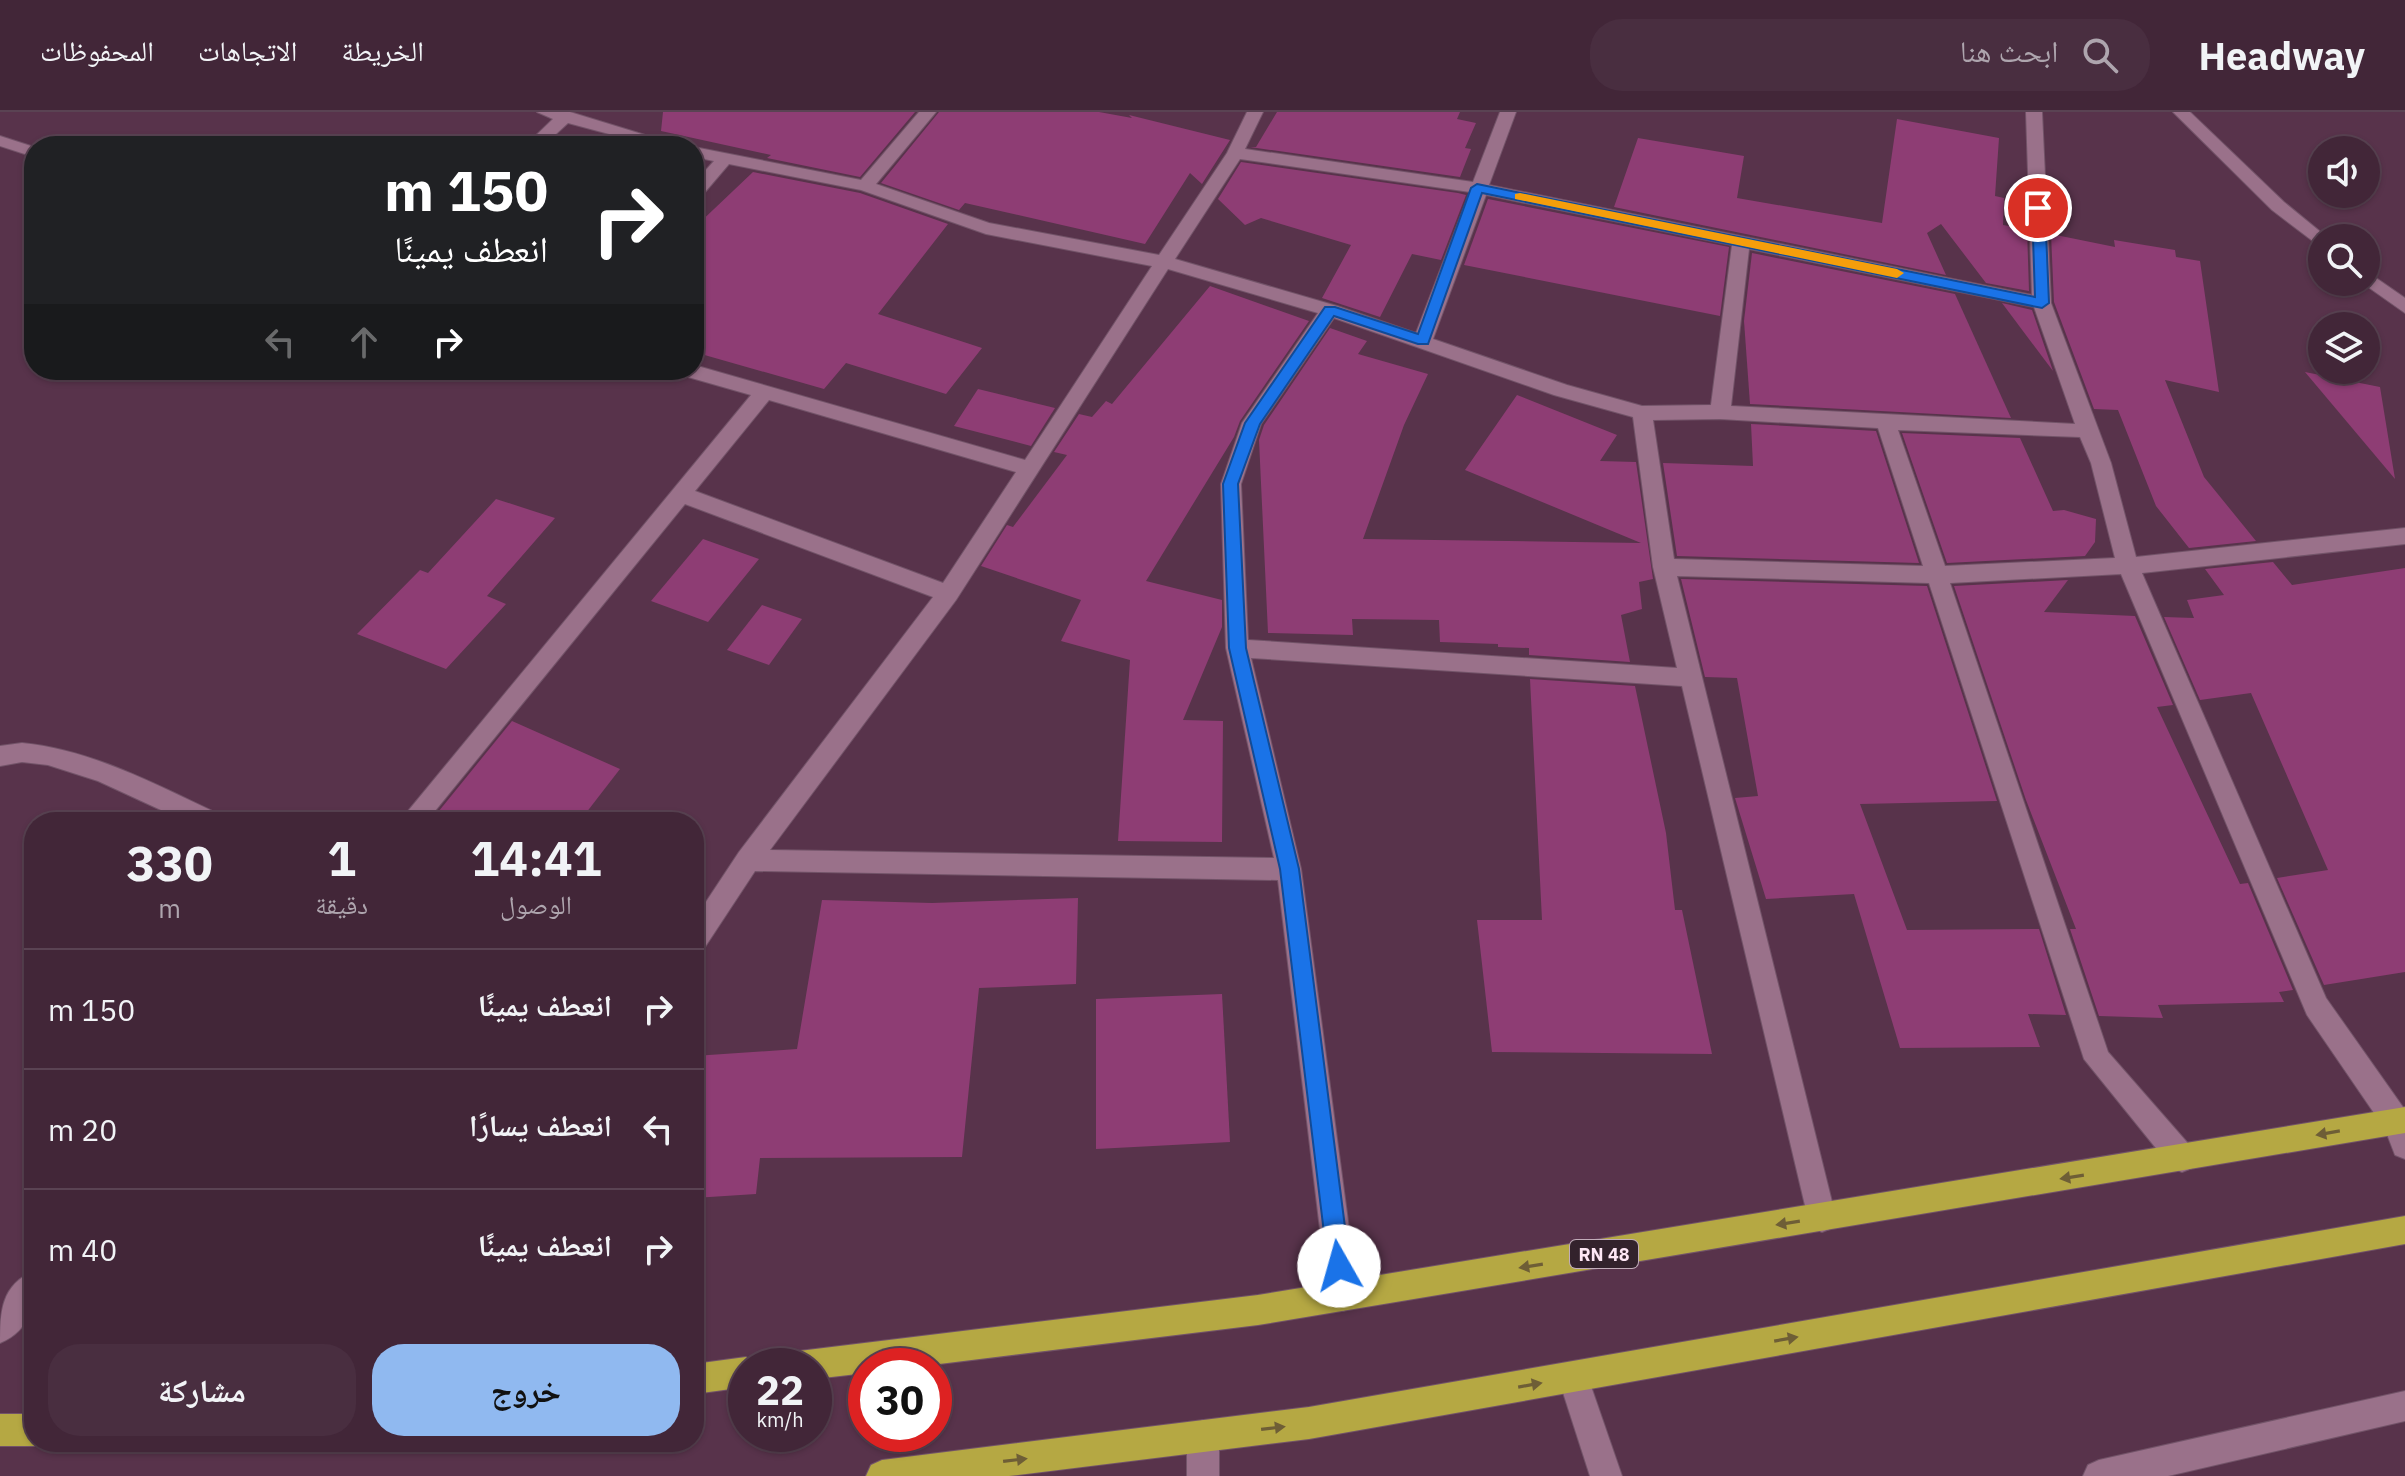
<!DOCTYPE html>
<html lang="ar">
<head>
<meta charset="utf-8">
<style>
  body { margin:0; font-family:"IBM Plex Sans","Noto Naskh Arabic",sans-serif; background:#492e40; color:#f1f3f6; direction:rtl; height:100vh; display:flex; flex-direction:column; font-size:30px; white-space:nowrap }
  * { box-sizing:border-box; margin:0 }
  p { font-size:26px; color:#aea5ae }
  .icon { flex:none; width:44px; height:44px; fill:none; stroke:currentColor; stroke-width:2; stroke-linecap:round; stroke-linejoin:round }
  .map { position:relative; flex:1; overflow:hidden; direction:ltr }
  .side { position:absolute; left:24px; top:700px; width:680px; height:640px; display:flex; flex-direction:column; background:#422638; border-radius:32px; box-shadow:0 2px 6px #0004,0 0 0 2px #5a4353; direction:rtl }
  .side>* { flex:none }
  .top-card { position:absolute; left:24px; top:24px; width:680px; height:244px; border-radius:32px; box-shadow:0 2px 6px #0004,0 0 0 2px #5a4353; direction:rtl; background:#202124; color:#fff; overflow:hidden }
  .buttons { position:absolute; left:2308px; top:24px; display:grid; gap:16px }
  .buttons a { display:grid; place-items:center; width:72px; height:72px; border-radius:50%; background:#422638; box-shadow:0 2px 6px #0004,0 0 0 2px #5a4353; font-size:40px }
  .speed { position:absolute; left:728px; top:1236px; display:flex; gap:16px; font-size:40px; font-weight:700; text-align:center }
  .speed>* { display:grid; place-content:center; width:104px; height:104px; border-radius:50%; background:#422638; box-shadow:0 2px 6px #0004,0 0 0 2px #5a4353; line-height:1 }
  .speed small { font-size:20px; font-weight:400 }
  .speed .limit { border:12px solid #d22; background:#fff; color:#111 }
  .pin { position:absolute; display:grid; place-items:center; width:68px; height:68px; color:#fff; margin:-34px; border:4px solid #fff; border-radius:50%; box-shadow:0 2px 8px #0007 }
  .me { position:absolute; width:88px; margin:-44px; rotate:353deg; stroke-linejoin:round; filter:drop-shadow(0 0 6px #0008) }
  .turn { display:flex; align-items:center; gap:28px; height:168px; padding:0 24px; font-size:36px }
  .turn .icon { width:104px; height:104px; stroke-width:2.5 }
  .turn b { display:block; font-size:56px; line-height:68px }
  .lanes { display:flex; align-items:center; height:76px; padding:0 24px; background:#0003; justify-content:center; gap:40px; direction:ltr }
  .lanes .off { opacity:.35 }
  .eta { display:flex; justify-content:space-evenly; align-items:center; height:136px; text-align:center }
  .eta b { font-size:48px; font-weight:800; line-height:56px }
  .cta { display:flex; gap:16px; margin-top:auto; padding:16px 24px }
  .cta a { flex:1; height:92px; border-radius:32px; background:#90b9f0; color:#111; font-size:32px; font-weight:800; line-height:92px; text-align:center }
  .cta a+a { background:#492e40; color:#f1f3f6 }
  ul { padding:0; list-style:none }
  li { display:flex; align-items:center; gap:24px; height:120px; padding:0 24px; border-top:2px solid #5a4353 }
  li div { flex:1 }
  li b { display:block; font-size:30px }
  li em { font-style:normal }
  header { display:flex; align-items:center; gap:48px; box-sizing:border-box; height:112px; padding:0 40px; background:#422638; border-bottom:2px solid #5a4353 }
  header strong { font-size:38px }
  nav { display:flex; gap:44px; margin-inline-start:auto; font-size:28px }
  .search { width:560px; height:72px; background:#492e40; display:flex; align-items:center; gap:20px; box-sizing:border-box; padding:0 28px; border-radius:32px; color:#aea5ae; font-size:30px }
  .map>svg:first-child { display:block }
  .building { fill:#8e3d74 }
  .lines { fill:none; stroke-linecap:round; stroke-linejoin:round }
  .street-casing { stroke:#725368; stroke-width:2 }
  .highway-casing { stroke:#725368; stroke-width:2 }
  .street { fill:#9a718a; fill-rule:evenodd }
  .highway { fill:#b5a843; fill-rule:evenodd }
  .oneway { fill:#6e5e36 }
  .route { fill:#1a73e8; stroke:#114b97; stroke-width:2 }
  .slow { fill:#f59e0b }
  .labels { text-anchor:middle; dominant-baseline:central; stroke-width:8; stroke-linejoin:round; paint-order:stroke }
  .shield { fill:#33222c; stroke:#c1acb9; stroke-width:2 }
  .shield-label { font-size:18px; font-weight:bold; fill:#fee7f5 }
</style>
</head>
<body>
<header>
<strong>Headway</strong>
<div class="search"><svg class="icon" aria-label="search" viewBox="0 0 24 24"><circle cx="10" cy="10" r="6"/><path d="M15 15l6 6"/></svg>ابحث هنا</div>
<nav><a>الخريطة</a><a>الاتجاهات</a><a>المحفوظات</a></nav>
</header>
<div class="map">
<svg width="2405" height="1364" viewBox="0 0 2405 1364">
  <rect width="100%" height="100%" fill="#58334b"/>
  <!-- building -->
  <g class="building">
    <path d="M663 0H915L860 65 767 46 771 43 661 19Z"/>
    <path d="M939 0H1099L1132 6 1129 3 1230 28 1202 72 1190 61 1145 132 965 91 959 98 881 71Z"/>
    <path d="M1277 0H1460L1457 7 1476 11 1465 36 1471 37 1460 65 1250 35H1256Z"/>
    <path d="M1897 7 1999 26 1995 84 2004 86 2003 113 2027 117 2029 179 1986 171 1941 112 1927 121 1946 163 1614 95 1638 26 1744 44 1737 86 1882 111Z"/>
    <path d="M1241 50 1458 81 1466 83 1441 148 1412 142 1380 205 1322 186 1351 133 1261 106 1245 113 1218 87Z"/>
    <path d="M753 60 860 81 948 112 878 202 982 236 946 282 846 251 824 277 694 240V116Z"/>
    <path d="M1488 87 1729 135 1720 204 1464 153Z"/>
    <path d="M2051 122 2115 135 2114 128 2175 138 2176 145 2200 149 2219 280 2165 268 2204 365 2256 429 2189 436 2156 394 2118 298 2094 297 2054 190Z"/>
    <path d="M1752 141 1955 182 2011 306 1750 292 1744 209Z"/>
    <path d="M1210 174 1309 209 1240 309 1234 325 1146 469 1222 488V515L1183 608 1223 609 1222 730 1118 729 1130 548 1061 529 1081 488 981 454 1007 413 1013 415 1067 343 1054 340 1079 302 1092 305 1106 289 1112 292Z"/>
    <path d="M2002 191 2032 198 2053 259Z"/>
    <path d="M1330 216 1367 229 1358 242 1428 262 1404 313 1363 427 1641 431 1465 358 1517 283 1617 323 1600 349 1636 350 1653 467 1639 470 1642 497 1621 503 1630 550 1529 543V536L1498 535V532L1440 530 1439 508 1352 507 1353 523 1268 521 1259 328 1264 313Z"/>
    <path d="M2305 260 2380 275 2395 367Z"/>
    <path d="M978 277 1055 296 1031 334 954 314Z"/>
    <path d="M1751 312 1876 319 1919 451 1677 444 1663 351 1753 354Z"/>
    <path d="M1902 321 2020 326 2053 399 2064 398 2096 407 2095 430 2085 444 1947 451Z"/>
    <path d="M496 387 555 406 487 484 506 492 446 557 357 522 420 458 428 461Z"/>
    <path d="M703 427 759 447 708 510 651 489Z"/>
    <path d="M2273 450 2292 473 2405 456V860L2324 873 2277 766 2328 758 2251 581 2200 588 2164 505 2194 506 2187 488 2224 483 2205 457Z"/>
    <path d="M1681 467 1927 474 1997 689 1860 692 1907 818 2039 817 2066 903 2028 902 2040 935 1900 936 1854 782 1766 787 1735 686 1758 684 1737 566 1705 565Z"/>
    <path d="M2068 468 2044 500 2135 504 2173 593 2157 595 2240 772 2248 771 2293 878 2279 880 2284 890 2158 893 2163 906 2099 904 2070 817H2076L2026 688 1954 474Z"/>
    <path d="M762 493 802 507 769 553 727 538Z"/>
    <path d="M1530 567 1635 574 1666 721 1675 798H1682L1712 942 1492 940 1477 808H1542Z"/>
    <path d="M512 609 620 657 579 710H430Z"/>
    <path d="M1078 786 1076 872 979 876 962 1045 760 1046 756 1082 694 1086V944L797 937 822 788 932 791Z"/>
    <path d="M1222 882 1230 1030 1096 1037V887Z"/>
  </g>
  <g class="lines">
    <!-- street casing -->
    <g class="street-casing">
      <g id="street">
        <path d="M537 0H570L681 34H654L568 11 543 34H525L553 7Z"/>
        <path d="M919 0H936L876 72 989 111 1159 143 1227 41 1247 0H1263L1245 37 1473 70 1500 0H1516L1489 73 2032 183 2026 0H2042L2051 191 2111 351 2136 445 2405 416V432L2142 461 2326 886 2405 998V1047L2395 1043 2385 1017 2307 903 2121 462 1950 471 2108 940 2192 1036 2196 1046 2192 1056 2182 1060 2172 1056 2084 947 1929 471 1677 464 1836 1106 1832 1116 1822 1120 1812 1116 1808 1106 1682 574 1251 546 1301 757 1358 1184 1353 1194 1343 1199 1333 1194 1328 1184 1278 768 755 759 703 838 694 842V808L739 740 933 485 685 392 426 710H399L751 283 681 263 678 258H694V253L1025 348 1152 154 986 122 861 78 729 52 700 86 694 87V71L714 49 694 45V35L861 68ZM1240 47 1470 80 1416 221 1337 194 1175 147ZM1486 83 1732 133 1711 293 1642 294 1567 273 1433 227ZM1749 137 2034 195 2075 312 1731 294ZM1168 157 1318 201 1242 311 1221 372 1226 536 1274 746 770 738 956 488ZM1334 206 1554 283 1633 305 1653 455 1677 556 1248 528 1241 372 1261 312ZM769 288 1016 360 943 471 695 379ZM1720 307 1878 316 1923 454 1674 447 1653 308ZM1898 318 2080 325 2091 351 2115 446 1945 454Z"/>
        <path d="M2173 0H2190L2284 90 2328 126H2322V136L2272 98Z"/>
        <path d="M0 24 34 35V45L0 34Z"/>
        <path d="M2366 159 2405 186V201L2361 170H2366Z"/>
        <path d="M22 631C93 638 156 673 221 703L224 710H187L98 669 48 653 22 650 0 654V634Z"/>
        <path d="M34 1159C34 1190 33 1217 0 1231 0 1200 1 1173 34 1159Z"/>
        <path d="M1573 1250 1584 1254 1622 1364H1590L1558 1265 1562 1254Z"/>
        <path d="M2405 1279V1309L2168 1364H2083L2088 1353 2099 1348Z"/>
        <path d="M1203 1308 1214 1313 1219 1324V1364H1187V1324L1192 1313Z"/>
      </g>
    </g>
    <!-- highway casing -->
    <g class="highway-casing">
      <g id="highway">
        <path d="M2405 995V1021L1258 1213 923 1254H866V1261L814 1267V1254H784L788 1243 799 1239 1258 1183Z"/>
        <path d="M2405 1104V1132L1309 1327 1009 1364H866L871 1353 882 1348 1309 1295Z"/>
        <path d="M746 1245 759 1254H746V1275L694 1282V1252Z"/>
        <path d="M0 1302H34V1330H43L34 1334H0Z"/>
      </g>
    </g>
    <!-- street -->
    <use href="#street" class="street"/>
    <!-- highway -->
    <use href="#highway" class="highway"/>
  </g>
  <!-- one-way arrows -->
  <defs><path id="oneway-solid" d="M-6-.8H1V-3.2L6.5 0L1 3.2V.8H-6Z" transform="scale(2)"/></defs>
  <g class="oneway">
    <use href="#oneway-solid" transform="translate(2328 1021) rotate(170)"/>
    <use href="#oneway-solid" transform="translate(2072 1065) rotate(171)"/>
    <use href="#oneway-solid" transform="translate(1788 1111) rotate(171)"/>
    <use href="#oneway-solid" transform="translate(1531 1154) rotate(171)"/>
    <use href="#oneway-solid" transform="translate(1786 1227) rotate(-10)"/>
    <use href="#oneway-solid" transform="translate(1530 1273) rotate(-10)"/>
    <use href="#oneway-solid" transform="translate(1273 1316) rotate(-7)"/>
    <use href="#oneway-solid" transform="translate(1015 1348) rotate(-7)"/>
  </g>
  <!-- route -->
  <path class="route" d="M1477 72 2035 185 2032 96 2038 92 2045 96 2049 191 2042 196 1482 81 1428 232H1418L1334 204 1260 312 1238 372 1246 536 1299 757 1350 1154 1347 1162 1339 1165 1331 1162 1328 1154 1280 757 1229 536 1223 372 1245 311 1325 195H1335L1418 222 1471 76Z"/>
  <!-- slow -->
  <path class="slow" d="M1520 81 1897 157 1904 161 1897 166 1515 87V82Z"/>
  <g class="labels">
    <!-- shield labels -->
    <rect class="shield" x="1570" y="1128" width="68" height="28" rx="6"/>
    <g class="shield-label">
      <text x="1604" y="1142">RN 48</text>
    </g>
  </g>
</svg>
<div class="buttons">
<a><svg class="icon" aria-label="sound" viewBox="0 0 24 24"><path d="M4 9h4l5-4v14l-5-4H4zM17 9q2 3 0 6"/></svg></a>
<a><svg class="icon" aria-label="search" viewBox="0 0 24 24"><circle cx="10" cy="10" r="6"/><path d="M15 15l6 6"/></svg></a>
<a><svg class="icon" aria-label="layers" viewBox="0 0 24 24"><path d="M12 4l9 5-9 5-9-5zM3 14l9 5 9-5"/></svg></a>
</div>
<div class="speed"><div>22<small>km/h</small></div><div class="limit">30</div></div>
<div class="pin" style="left:2038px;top:96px;background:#d93025"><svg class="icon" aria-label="arrive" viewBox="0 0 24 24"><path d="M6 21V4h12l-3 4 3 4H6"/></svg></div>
<svg class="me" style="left:1339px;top:1154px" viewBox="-20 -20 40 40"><circle r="19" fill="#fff"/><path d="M0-13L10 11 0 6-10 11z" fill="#1a73e8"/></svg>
<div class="top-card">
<div class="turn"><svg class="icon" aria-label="right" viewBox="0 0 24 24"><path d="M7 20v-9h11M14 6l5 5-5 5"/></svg><div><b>150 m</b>انعطف يمينًا</div></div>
<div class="lanes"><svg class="icon off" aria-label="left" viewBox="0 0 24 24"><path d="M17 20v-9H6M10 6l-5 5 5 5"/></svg><svg class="icon off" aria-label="ahead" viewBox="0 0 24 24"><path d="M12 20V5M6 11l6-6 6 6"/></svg><svg class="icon" aria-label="right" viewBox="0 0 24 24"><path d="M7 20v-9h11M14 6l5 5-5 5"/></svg></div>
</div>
<section class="side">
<div class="eta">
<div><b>14:41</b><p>الوصول</p></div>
<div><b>1</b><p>دقيقة</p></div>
<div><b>330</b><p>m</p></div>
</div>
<ul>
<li><svg class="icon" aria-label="right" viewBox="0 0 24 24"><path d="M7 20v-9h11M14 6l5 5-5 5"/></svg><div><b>انعطف يمينًا</b></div><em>150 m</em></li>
<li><svg class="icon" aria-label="left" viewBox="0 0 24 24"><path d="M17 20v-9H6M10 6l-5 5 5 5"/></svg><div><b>انعطف يسارًا</b></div><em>20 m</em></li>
<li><svg class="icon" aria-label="right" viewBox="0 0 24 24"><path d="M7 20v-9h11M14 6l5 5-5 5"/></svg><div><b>انعطف يمينًا</b></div><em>40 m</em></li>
</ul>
<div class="cta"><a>خروج</a><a>مشاركة</a></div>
</section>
</div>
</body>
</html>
